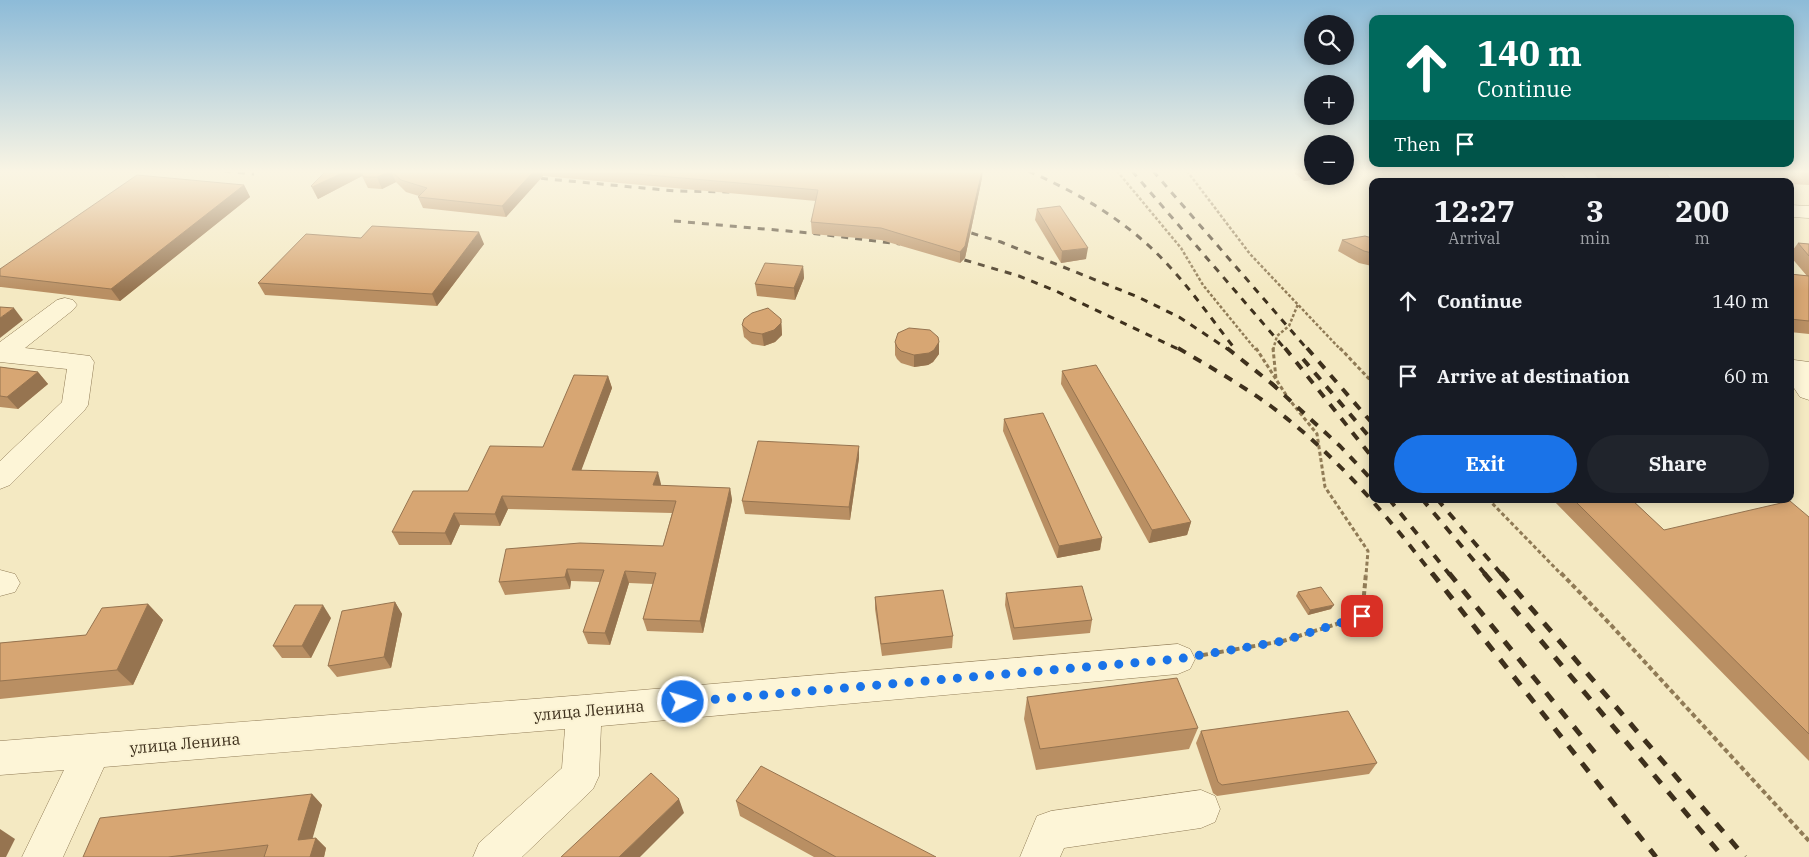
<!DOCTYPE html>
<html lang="en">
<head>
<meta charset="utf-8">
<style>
  body { margin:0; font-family:"IBM Plex Serif",serif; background:#20242c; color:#f1f3f6; height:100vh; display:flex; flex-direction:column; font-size:19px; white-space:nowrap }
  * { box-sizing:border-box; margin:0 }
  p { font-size:16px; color:#9ea1a6 }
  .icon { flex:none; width:28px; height:28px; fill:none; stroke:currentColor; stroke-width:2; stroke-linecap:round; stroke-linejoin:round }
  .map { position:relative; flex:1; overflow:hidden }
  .details { position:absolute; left:1369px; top:178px; width:425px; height:325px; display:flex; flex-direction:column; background:#171b24; border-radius:10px; box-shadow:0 2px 12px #0003 }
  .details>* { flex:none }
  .hud { position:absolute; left:1369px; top:15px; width:425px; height:152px; border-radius:10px; box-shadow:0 2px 12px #0003; background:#00695c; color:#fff; overflow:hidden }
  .fabs { position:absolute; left:1304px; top:15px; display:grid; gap:10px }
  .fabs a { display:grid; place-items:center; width:50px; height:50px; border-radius:50%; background:#171b24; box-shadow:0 2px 12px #0003; font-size:25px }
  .pin { position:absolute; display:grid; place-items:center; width:42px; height:42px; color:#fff; margin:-21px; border-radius:10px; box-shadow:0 2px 8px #0006 }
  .me { position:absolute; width:55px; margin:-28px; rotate:85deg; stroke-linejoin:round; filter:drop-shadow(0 0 4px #0008) }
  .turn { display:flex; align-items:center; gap:18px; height:105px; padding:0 25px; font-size:22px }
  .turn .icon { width:65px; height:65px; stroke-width:2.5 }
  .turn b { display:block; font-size:35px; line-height:42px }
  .then { display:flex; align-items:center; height:48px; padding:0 25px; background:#0003; gap:10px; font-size:19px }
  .eta { display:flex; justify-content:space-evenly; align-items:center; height:85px; text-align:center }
  .eta b { font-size:30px; font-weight:800; line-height:35px }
  .primary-button { display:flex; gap:10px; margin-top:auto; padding:10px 25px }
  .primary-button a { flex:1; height:58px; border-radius:30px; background:#1a73e8; color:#fff; font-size:20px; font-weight:800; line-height:58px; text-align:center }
  .primary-button a+a { background:#20242c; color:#f1f3f6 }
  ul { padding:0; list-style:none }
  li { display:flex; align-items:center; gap:15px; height:75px; padding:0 25px }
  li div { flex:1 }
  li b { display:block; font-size:19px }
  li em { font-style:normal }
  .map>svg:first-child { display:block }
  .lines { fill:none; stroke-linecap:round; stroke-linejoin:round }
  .minor-casing { stroke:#907b56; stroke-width:1 }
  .path-far2 { stroke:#907b56; stroke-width:2.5; stroke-dasharray:3 2; stroke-linecap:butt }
  .path-far1 { stroke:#907b56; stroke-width:3; stroke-dasharray:4 2.5; stroke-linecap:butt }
  .path { stroke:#907b56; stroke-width:4; stroke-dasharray:5 3; stroke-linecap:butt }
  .minor { fill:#fdf5d7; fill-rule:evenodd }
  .rail-far2 { stroke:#3e301c; stroke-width:3; stroke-dasharray:7 7; stroke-linecap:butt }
  .rail-far1 { stroke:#3e301c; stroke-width:4; stroke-dasharray:9 9; stroke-linecap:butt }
  .rail { stroke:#3e301c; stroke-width:5; stroke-dasharray:11 11; stroke-linecap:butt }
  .wall { fill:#b98f63 }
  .shaded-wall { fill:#967450 }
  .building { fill:#d7a673; stroke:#967450 }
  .route { stroke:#1a73e8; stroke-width:9; stroke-dasharray:0 16.2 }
  .labels { text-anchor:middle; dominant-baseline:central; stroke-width:4; stroke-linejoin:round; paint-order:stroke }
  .near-street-label { font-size:16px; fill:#3e301c; stroke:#faf2d3 }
</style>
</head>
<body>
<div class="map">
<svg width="1809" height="857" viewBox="0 0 1809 857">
  <rect width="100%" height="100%" fill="#f4e9c2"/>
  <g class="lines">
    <!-- minor casing -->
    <g class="minor-casing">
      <g id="minor">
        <path d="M1558 171H1580L1591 181H1569Z"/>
        <path d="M1790 205 1809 206V218L1790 217Z"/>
        <path d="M65 298 73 300 77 305 73 310 25 348 90 356 94 362 88 405 84 411 10 485 0 489V461L62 402 67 369 0 362V342L57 300Z"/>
        <path d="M1794 360 1809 362V400L1800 397 1790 382V361Z"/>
        <path d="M0 570 15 574 20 583 15 592 0 596Z"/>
        <path d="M1178 644 1190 649 1195 659 1190 669 1178 674 601 726 599 776 593 789 522 857H473L479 843 562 768 565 729 104 767 63 857H22L64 770 0 775V741L584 695Z"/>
        <path d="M1201 790 1215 796 1220 809 1215 822 1201 828 1064 848 1060 857H1020L1037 816 1051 811Z"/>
      </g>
    </g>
    <!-- path-far2 -->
    <g class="path-far2">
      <path d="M1117 171 1181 248 1203 285 1256 350"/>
      <path d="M1187 171 1250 254 1341 350"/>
      <path d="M1273 350 1277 336 1289 326 1298 304"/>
    </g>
    <!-- path-far1 -->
    <g class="path-far1">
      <path d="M1256 348 1288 398 1317 434 1325 487 1368 551 1366 575"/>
      <path d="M1273 348 1276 379"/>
      <path d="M1340 348 1372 382"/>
      <path d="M1488 499 1562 575"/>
    </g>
    <!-- path -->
    <g class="path">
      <path d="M1561 573 1610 624 1809 841"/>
      <path d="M1203 655 1283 641 1362 616 1366 573"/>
    </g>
    <!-- minor -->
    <use href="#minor" class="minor"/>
    <!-- rail-far2 -->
    <g class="rail-far2">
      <path d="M224 171 254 174"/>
      <path d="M1028 171C1081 194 1130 223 1169 266 1193 292 1213 321 1235 349"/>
      <path d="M1132 171 1286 350"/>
      <path d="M1153 171 1308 350"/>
      <path d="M527 177 675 191 732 192"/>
      <path d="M674 221 810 233 900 244"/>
      <path d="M958 229 1001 242 1138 297 1179 317 1229 350"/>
      <path d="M951 256 1019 276 1056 291 1180 350"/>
    </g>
    <!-- rail-far1 -->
    <g class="rail-far1">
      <path d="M1178 348C1210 367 1242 385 1272 407 1334 453 1386 514 1433 575"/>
      <path d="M1227 348 1276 387"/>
      <path d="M1285 348 1372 457"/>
      <path d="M1307 348 1372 423"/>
      <path d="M1303 359 1372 440"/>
      <path d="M1271 383 1340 446 1372 480"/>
      <path d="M1389 499 1450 575"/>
      <path d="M1422 499 1486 575"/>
      <path d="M1437 499 1502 575"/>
    </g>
    <!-- rail -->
    <g class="rail">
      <path d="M1432 573 1656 857"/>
      <path d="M1449 573 1596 754"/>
      <path d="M1484 573 1723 857"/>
      <path d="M1501 573 1745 857"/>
    </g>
  </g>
  <!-- wall -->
  <g class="wall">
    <path d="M326 171H983L982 178 965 258 960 263 881 240 812 234 811 222 816 201 543 176 506 217 423 208 418 197 419 196 406 192 396 182 382 189 368 188 362 176 318 199 311 186Z"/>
    <path d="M1292 171H1312L1339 177 1304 181Z"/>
    <path d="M1593 171H1809V185L1790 184V181H1758L1667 174 1672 181H1600Z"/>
    <path d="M244 185 250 197 120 301 1 287H0V269Z"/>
    <path d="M1037 209 1086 259 1061 263 1035 220Z"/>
    <path d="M361 238 484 244 437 306 265 295 258 283Z"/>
    <path d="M1372 238V266L1359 263 1338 251 1342 240Z"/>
    <path d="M1798 243 1809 244V334L1790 332V274L1807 276 1790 256V254Z"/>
    <path d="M803 266 804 278 795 300 757 296 755 284Z"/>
    <path d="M781 319 782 335 775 342 764 346 752 344 744 337 742 325Z"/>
    <path d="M895 342 939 354 933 362 928 365 914 367 901 363 897 359 895 355Z"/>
    <path d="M0 367 38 372 48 384 18 409 0 407Z"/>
    <path d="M1062 371 1191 522 1187 535 1149 543 1061 384Z"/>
    <path d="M608 376 612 388 581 470 661 484 660 486 730 488 732 500 703 633 647 631 643 619 653 584 629 583 610 645 588 644 583 632 600 582 571 581 570 589 505 595 499 582 663 546 672 513 508 509 500 526 460 525 451 545H399L392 532 468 491 543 447Z"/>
    <path d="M1004 419 1102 538 1100 550 1057 558 1003 431Z"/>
    <path d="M859 458 850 520 745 514 742 501Z"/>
    <path d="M1552 499H1631L1664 530 1809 517V761Z"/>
    <path d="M1298 592 1331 609 1308 615 1296 596Z"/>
    <path d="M1006 593 1092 620 1090 633 1013 640 1005 605Z"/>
    <path d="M875 597 953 636 952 648 882 656 875 609Z"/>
    <path d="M395 602 402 614 391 668 337 677 328 666Z"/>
    <path d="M148 604 163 620 133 685 0 699V643L86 635Z"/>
    <path d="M331 618 311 658H282L273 646Z"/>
    <path d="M1027 697 1198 728 1189 749 1036 770 1024 719Z"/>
    <path d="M1201 731 1377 763 1369 774 1217 796 1213 793 1196 743Z"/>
    <path d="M312 794 322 805 312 838H316L326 848 324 857H83Z"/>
    <path d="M736 801 936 857H814L740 816Z"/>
  </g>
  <!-- shaded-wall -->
  <g class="shaded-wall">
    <path d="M347 171H360L362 176 318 199 312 187Z"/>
    <path d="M391 171 396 182 382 189 377 177Z"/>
    <path d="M534 171H541L543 176 506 217 502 206Z"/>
    <path d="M982 171V178L965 258 960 263V252Z"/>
    <path d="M1312 173V176H1339L1304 181 1306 174Z"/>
    <path d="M244 185 250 197 120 301 111 289Z"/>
    <path d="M479 232 484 244 437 306 432 294Z"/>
    <path d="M1088 248 1086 259 1061 263 1062 251Z"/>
    <path d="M803 266 804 278 795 300 794 288Z"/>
    <path d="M14 308 23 320 0 338V318Z"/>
    <path d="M781 319 782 335 775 342 764 346 762 334Z"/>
    <path d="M939 342V354L933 362 928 365 914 367V355Z"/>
    <path d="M38 372 48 384 18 409 7 397Z"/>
    <path d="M608 376 612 388 577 482 572 470Z"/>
    <path d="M859 446V458L850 520 849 507Z"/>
    <path d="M658 472 661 484 657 498 653 485Z"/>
    <path d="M730 488 732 500 703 633 700 621Z"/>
    <path d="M502 496 508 509 500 526 495 514Z"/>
    <path d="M454 513 460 525 451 545 445 533Z"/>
    <path d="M1191 522 1187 535 1149 543 1152 530Z"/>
    <path d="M1102 538 1100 550 1057 558 1059 546Z"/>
    <path d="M567 569 571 581 570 589 565 577Z"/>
    <path d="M625 571 629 583 610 645 605 633Z"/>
    <path d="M395 602 402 614 391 668 384 657Z"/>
    <path d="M148 604 163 620 133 685 117 670Z"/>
    <path d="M323 605 331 618 311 658 302 646Z"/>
    <path d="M1334 605 1331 609 1308 615 1310 610Z"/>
    <path d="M312 794 322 805 309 851 298 840Z"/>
    <path d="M679 799 684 813 640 857H619Z"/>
    <path d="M0 829 15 839 6 857H0Z"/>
    <path d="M316 838 326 848 324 857H310Z"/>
  </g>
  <!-- building -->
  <g class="building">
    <path d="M326 171H347L312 187 311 186Z"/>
    <path d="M360 171H534L502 206 418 197 427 188 401 180 391 171 377 177H364Z"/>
    <path d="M603 171H982L965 246 960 252 881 228 811 222 818 190Z"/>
    <path d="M1303 171H1312V173L1306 174Z"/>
    <path d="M1607 171H1664L1672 181H1614Z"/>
    <path d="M1774 171H1809V173Z"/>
    <path d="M137 175 244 185 111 289 0 276V269Z"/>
    <path d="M1060 206 1088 248 1062 251 1037 209Z"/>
    <path d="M372 226 479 232 432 294 258 283 306 234 361 238Z"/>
    <path d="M1365 236 1372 238V253L1364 251 1342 240Z"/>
    <path d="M1798 243 1809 244V256Z"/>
    <path d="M765 263 803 266 794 288 755 284Z"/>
    <path d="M1790 274 1809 276V321L1790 319Z"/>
    <path d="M0 307 14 308 0 318Z"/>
    <path d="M768 308 781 319V323L774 330 762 334 750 332 742 325 744 319 752 313Z"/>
    <path d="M909 328 930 330 938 337 939 342 934 350 929 353 914 355 901 351 897 347 895 342 898 333Z"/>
    <path d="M1096 365 1191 522 1152 530 1062 371Z"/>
    <path d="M0 367 38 372 7 397 0 396Z"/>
    <path d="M574 375 608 376 572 470 658 472 653 485 730 488 700 621 643 619 656 573 625 571 605 633 583 632 604 570 567 569 565 577 499 582 506 549 580 543 663 546 676 501 502 496 495 514 454 513 445 533 392 532 413 491H468L490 446 543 447Z"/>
    <path d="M1043 413 1102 538 1059 546 1004 419Z"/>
    <path d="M758 441 859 446 849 507 742 501Z"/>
    <path d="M1573 499H1631L1664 530 1790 501 1809 517V734Z"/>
    <path d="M1082 586 1092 620 1014 628 1006 593Z"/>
    <path d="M1321 587 1334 605 1310 610 1298 592Z"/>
    <path d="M943 590 953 636 881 644 875 597Z"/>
    <path d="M395 602 384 657 328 666 342 611Z"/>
    <path d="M148 604 117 670 0 681V643L86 635 102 608Z"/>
    <path d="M295 605H323L302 646H273Z"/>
    <path d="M1177 678 1198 728 1040 749 1027 697Z"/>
    <path d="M1348 711 1377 763 1222 785 1218 782 1201 731Z"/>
    <path d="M761 766 936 857H836L736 801Z"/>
    <path d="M651 773 679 799 619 857H561Z"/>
    <path d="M312 794 298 840 316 838 310 857H264L268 845 168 857H83L100 818Z"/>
  </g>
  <!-- sky -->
  <linearGradient id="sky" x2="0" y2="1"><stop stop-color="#8dbbd8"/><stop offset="0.59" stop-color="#faf5e4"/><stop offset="1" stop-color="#faf5e4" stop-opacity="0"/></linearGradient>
  <rect width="1809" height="291" fill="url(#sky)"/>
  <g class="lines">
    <!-- route -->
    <path class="route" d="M683 702 1178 659 1283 641 1362 616"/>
  </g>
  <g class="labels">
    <!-- near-street labels -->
    <g class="near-street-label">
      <text transform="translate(589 710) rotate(-5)">улица Ленина</text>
      <text transform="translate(185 743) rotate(-5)">улица Ленина</text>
    </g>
  </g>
</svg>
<div class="fabs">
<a><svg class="icon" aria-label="search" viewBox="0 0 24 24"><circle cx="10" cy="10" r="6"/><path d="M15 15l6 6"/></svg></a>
<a>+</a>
<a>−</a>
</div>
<div class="pin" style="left:1362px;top:616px;background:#d93025"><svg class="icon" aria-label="arrive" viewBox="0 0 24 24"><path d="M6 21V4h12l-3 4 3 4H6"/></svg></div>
<svg class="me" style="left:683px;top:702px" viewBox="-20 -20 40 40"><circle r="17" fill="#1a73e8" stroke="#fff" stroke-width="3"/><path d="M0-11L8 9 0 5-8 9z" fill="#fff"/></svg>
<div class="hud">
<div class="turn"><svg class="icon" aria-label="ahead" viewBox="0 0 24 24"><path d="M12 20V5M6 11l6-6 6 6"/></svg><div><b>140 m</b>Continue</div></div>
<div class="then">Then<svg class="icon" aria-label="arrive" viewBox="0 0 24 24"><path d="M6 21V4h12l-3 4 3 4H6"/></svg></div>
</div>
<section class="details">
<div class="eta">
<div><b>12:27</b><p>Arrival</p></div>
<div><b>3</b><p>min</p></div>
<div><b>200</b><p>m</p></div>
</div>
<ul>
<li><svg class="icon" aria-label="ahead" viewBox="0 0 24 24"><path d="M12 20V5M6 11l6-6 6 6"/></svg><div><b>Continue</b></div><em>140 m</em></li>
<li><svg class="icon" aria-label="arrive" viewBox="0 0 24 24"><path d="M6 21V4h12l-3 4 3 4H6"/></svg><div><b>Arrive at destination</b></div><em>60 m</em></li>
</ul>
<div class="primary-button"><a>Exit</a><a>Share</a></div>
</section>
</div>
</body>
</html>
